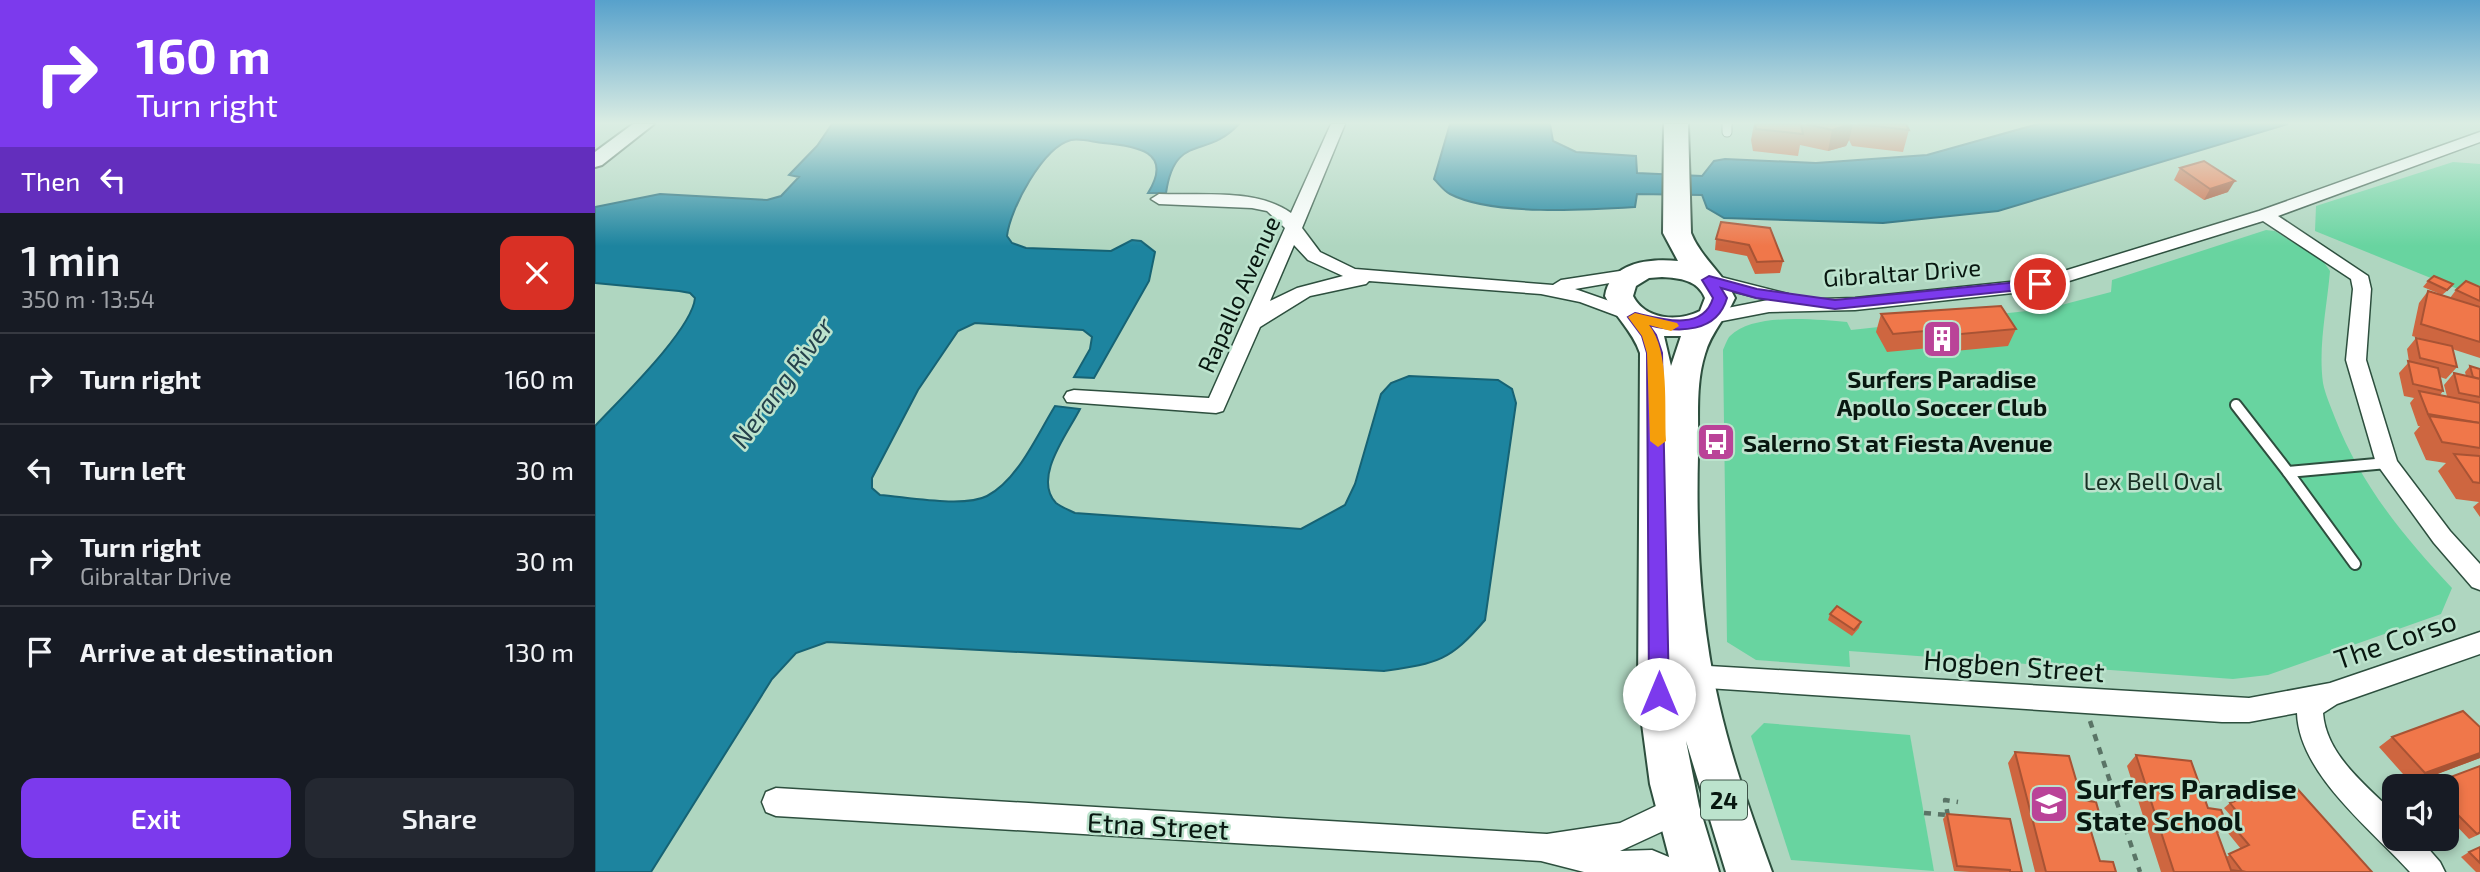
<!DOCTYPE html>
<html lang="en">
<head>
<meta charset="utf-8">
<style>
  body { margin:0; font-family:"Exo 2",sans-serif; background:#242831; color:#f1f3f6; height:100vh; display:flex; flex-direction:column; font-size:26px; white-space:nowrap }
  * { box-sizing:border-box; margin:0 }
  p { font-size:23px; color:#9ea1a6 }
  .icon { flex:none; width:38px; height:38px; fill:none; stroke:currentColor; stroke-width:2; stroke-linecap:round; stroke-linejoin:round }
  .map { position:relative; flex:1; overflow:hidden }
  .sheet { display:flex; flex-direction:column; background:#171b24; width:595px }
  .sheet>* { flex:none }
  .guide { background:#7c3aed; color:#fff; overflow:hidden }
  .buttons { position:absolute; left:1787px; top:774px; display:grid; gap:14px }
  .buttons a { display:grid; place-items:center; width:77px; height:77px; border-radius:14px; background:#171b24; box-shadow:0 4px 10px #0003; font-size:35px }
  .pin { position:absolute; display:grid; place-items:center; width:60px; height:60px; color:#fff; margin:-30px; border:4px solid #fff; border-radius:50%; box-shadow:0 2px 7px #0007 }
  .me { position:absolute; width:77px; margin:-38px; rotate:0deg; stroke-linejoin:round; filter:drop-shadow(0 0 5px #0008) }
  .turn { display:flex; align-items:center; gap:24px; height:147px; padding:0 21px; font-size:32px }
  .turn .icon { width:91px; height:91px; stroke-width:2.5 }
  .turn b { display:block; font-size:49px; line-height:60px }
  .then { display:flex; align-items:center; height:66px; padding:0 21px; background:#0003; gap:14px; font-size:26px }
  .round { display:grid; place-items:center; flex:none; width:74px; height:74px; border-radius:14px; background:#242831 }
  .head { display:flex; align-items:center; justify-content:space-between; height:119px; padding:0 21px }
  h1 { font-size:42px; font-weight:600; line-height:52px }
  .button { display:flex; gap:14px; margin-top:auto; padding:14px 21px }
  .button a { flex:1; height:80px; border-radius:14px; background:#7c3aed; color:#fff; font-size:28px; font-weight:600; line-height:80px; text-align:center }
  .button a+a { background:#242831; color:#f1f3f6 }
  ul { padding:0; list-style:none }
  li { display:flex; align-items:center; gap:21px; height:91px; padding:0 21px; border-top:2px solid #363941 }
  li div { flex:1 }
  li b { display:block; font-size:26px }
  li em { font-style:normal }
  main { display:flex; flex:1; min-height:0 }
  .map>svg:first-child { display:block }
  .green { fill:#68d4a0 }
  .water { fill:#1d849f; stroke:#176374; stroke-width:2 }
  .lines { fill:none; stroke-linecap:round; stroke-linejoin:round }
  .service-far1-casing { stroke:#2d4f3e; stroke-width:11 }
  .service-casing { stroke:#2d4f3e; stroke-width:14 }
  .minor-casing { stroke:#2d4f3e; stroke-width:3 }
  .tertiary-casing { stroke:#2d4f3e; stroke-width:4 }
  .primary-casing { stroke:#2d4f3e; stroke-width:4 }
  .path { stroke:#5a7466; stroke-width:4.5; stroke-dasharray:7 7; stroke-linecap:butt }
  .service-far1 { stroke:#fff; stroke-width:9 }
  .service { stroke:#fff; stroke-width:10 }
  .minor { fill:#fff; fill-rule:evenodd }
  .tertiary { fill:#fff; fill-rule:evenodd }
  .primary { fill:#fff; fill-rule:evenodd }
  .wall { fill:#ce6640; fill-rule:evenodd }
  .shaded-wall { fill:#a85334 }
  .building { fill:#f0774a; stroke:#a85334; stroke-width:2 }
  .route { fill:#7c3aed; stroke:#51269a; stroke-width:2 }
  .slow { fill:#f59e0b }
  .labels { text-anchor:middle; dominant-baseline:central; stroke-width:5; stroke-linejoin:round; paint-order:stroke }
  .shield { fill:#bce3cd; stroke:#3e5449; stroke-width:2 }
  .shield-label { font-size:23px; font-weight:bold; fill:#081710 }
  .street-label { font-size:24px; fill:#081710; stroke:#bce3cd }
  .poi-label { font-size:24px; font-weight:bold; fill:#081710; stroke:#bce3cd }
  .park-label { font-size:24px; fill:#183024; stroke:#bce3cd }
  .water-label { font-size:26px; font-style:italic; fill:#25414b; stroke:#bce3cd }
  .near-street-label { font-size:28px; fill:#081710; stroke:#bce3cd }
  .near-poi-label { font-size:28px; font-weight:bold; fill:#081710; stroke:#bce3cd; text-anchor:start }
</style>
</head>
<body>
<main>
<section class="sheet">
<div class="guide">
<div class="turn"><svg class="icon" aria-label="right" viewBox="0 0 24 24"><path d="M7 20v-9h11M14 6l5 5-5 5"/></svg><div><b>160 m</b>Turn right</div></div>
<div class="then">Then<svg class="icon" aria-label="left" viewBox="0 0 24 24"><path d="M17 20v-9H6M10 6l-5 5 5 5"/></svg></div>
</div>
<div class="head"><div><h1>1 min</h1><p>350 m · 13:54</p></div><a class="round" style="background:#d93025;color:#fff"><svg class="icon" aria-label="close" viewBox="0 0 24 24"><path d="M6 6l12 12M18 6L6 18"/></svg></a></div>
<ul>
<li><svg class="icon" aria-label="right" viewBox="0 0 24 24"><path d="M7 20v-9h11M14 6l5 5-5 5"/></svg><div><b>Turn right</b></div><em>160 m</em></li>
<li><svg class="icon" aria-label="left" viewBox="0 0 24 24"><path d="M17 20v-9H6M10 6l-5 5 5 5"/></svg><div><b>Turn left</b></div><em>30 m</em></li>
<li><svg class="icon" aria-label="right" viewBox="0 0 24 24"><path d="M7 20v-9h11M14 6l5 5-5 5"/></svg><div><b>Turn right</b><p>Gibraltar Drive</p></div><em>30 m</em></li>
<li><svg class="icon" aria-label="arrive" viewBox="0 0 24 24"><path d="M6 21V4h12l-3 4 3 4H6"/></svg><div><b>Arrive at destination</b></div><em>130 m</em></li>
</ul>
<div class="button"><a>Exit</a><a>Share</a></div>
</section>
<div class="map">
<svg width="1885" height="872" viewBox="0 0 1885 872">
  <rect width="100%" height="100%" fill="#afd6c0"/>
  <!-- green -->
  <g class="green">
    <path d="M1858 162 1885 164V298L1720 231 1721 206Z"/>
    <path d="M1671 230 1680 231 1728 261 1735 271C1732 307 1723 346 1728 383 1730 394 1736 407 1740 418 1766 485 1809 537 1857 588L1846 614 1673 675 1638 679 1254 651 1255 667 1161 660 1132 642 1128 350C1130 346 1132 339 1135 336 1159 312 1222 320 1252 322L1256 330 1451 309 1516 292 1517 280Z"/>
    <path d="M1169 723 1315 735 1339 871 1196 860 1156 736Z"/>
  </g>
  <!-- water -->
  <g class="water">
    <path d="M237 124H644C611 160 580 132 571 193H553C579 151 541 146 508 143 498 142 486 138 476 140 448 147 415 209 412 236L417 243 431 248 516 251 537 240 546 241 560 252 554 281 499 378 479 377 495 349 497 337 488 330 380 323 363 331 323 390 277 478V488L285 495C312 497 369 508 392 496 423 480 442 435 460 406L485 409C473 433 437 478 461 503 466 507 474 510 480 513L706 529 750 505 760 484 786 394 796 383 814 376 903 380 917 389 921 403 890 620C854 662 842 663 789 671L232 642 201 653 177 679 56 872H0V426C24 400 97 330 100 298L95 293 84 291 0 283V207L65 194 172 200 186 196 204 177 194 175 222 146Z"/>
    <path d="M855 124H955L958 141 981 152 1041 156 1042 173 1107 176 1119 161 1130 159 1221 163 1332 155 1443 124H1693L1403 211 1288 223 1129 218 1112 208 1107 195 1042 194 1040 207C993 210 897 216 855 194 849 191 844 184 839 179Z"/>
  </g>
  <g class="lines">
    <!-- service-far1 casing -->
    <g class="service-far1-casing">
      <path id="service-far1" d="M1132 124V132"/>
    </g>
    <!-- service casing -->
    <g class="service-casing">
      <g id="service">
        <path d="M1641 405 1693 472"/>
        <path d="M1760 564 1693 472 1792 463"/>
      </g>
    </g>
    <!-- minor casing -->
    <g class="minor-casing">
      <g id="minor">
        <path d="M736 124H750L707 228 725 252 760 269 958 285 966 280 1038 269 1044 270 1047 274 1044 278 980 289 1043 311 1045 315 1036 321 985 302 946 294 774 281 771 284 715 296 665 327 628 411 621 413 472 402 469 397 472 392 479 390 614 398 690 228 672 211 657 208 564 204 556 199 564 194C605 196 662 188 696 213ZM699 245 713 260 748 276 702 288 675 301Z"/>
        <path d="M1885 132V142L1683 216 1773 276 1776 289 1771 360 1802 461 1855 531 1885 564V590L1877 587 1839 543 1781 463 1751 360 1758 289 1756 279 1668 221 1445 290 1260 310 1174 312 1117 323 1108 317 1117 311 1173 300 1108 284 1105 280 1114 274 1193 294 1195 300 1260 298 1443 279 1664 211Z"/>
        <path d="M1885 632V654L1742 704 1728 713C1731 755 1771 785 1799 813V838H1824L1845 862 1850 872H1815C1777 830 1704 774 1702 713L1654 722H1627L1097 687 1088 684 1084 676 1088 668 1097 665 1654 698 1735 683Z"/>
        <path d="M181 788 952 834 1025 823 1082 796 1092 800 1096 810 1092 820 1025 851 1057 850 1086 862 1091 872H989L946 861 181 816 171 812 167 802 171 792Z"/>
      </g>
    </g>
    <!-- tertiary casing -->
    <g class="tertiary-casing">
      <path id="tertiary" d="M38 124H59L7 165 0 167V152Z"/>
    </g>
    <!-- primary casing -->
    <g class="primary-casing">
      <path id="primary" d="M1069 124H1093L1096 233C1106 258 1129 274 1140 298 1131 318 1116 332 1110 354 1100 385 1104 422 1103 455 1101 538 1105 623 1124 704 1137 761 1157 817 1177 872H1131L1091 741 1104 806 1124 872H1078L1055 784 1043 694 1045 353C1037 330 1020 317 1010 296 1015 262 1055 258 1083 261L1068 233ZM1067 277C1085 278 1103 280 1110 298L1105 311C1083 322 1050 320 1038 296L1041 286 1054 278ZM1069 336H1086L1076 366Z"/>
    </g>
    <!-- path -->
    <g class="path">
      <path d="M1478 668 1481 677"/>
      <path d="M1495 721 1545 872"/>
      <path d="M1329 813 1353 815"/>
      <path d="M1353 816 1350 800 1363 802"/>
    </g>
    <!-- service-far1 -->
    <use href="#service-far1" class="service-far1"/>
    <!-- service -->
    <use href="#service" class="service"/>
    <!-- minor -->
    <use href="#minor" class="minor"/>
    <!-- tertiary -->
    <use href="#tertiary" class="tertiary"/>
    <!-- primary -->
    <use href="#primary" class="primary"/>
  </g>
  <!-- wall -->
  <g class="wall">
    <path d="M1159 124H1311L1314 130 1308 152 1257 146 1254 140 1251 146 1233 151 1205 145 1203 156 1158 151 1156 140Z"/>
    <path d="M1585 168 1633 192 1609 200 1579 180Z"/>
    <path d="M1175 228 1188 261 1185 273 1160 274 1152 256 1120 250 1121 239Z"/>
    <path d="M1833 281 1853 290 1847 295 1855 298 1861 290 1885 287V358L1857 349 1862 367 1851 379 1845 377 1848 391 1845 395 1852 396 1849 385 1859 373 1871 376 1870 372 1875 366 1885 369V517L1878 507 1884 502 1861 499 1843 471 1851 463 1831 460 1819 433 1825 426H1823L1815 403 1819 398 1809 396 1804 373 1814 362 1812 349 1821 338 1828 339 1817 336 1824 303 1833 291 1845 294 1828 287Z"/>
    <path d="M1286 314 1421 329 1413 346 1349 352 1345 347 1292 352 1281 332Z"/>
    <path d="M1235 614 1266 622 1264 628 1257 636 1233 620Z"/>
    <path d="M1868 711 1885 727V758L1831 778 1837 784 1885 766V834L1874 839 1852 816V786H1810L1816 783 1784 747 1797 737Z"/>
    <path d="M1420 752 1487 800 1505 816 1496 826H1494L1505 861 1521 872H1440L1413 763Z"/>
    <path d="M1541 755 1613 808 1630 819 1636 816 1629 808 1635 803 1684 790 1777 872H1566L1532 766ZM1629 828 1646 849 1631 857 1622 834Z"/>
    <path d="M1352 814 1427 872H1375L1359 871 1348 819Z"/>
    <path d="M1885 847V872H1881L1866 857 1874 852Z"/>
  </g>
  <!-- shaded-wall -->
  <g class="shaded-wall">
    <path d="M1256 124H1258L1254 140 1251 146 1233 151 1237 130Z"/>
    <path d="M1640 181 1633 192 1609 200 1615 189Z"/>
    <path d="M1885 753V758L1816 784 1830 773Z"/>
  </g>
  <!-- building -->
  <g class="building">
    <path d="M1160 124H1206L1208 134 1161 129Z"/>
    <path d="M1211 124H1256L1237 130Z"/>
    <path d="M1262 124H1311L1314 130Z"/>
    <path d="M1609 161 1640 181 1615 189 1585 168Z"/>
    <path d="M1126 222 1175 228 1188 261 1162 262 1154 245 1121 239Z"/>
    <path d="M1839 276 1858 284 1852 290 1833 281Z"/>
    <path d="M1871 281 1885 287V301L1861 290Z"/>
    <path d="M1833 291 1885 307V342L1826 324Z"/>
    <path d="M1406 306 1421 329 1355 335 1352 329 1298 334 1286 314Z"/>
    <path d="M1821 338 1857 346 1862 367 1825 358Z"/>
    <path d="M1813 361 1843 368 1848 391 1818 384Z"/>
    <path d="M1875 366 1885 369V379L1878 377Z"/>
    <path d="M1859 373 1885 379V397L1864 393Z"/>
    <path d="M1824 391 1885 403V423L1833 414Z"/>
    <path d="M1834 416 1885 423V448L1847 442Z"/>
    <path d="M1859 454 1885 456V483L1878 482Z"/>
    <path d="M1242 606 1266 622 1259 630 1235 614Z"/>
    <path d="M1868 711 1885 727V753L1830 773 1797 737Z"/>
    <path d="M1420 752 1474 756 1487 800 1501 802 1505 816 1491 815 1505 861 1518 862 1521 872H1451Z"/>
    <path d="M1541 755 1596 761 1613 808 1626 810 1632 825 1619 824 1636 870 1651 872H1579Z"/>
    <path d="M1885 766V832L1882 834 1852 804V786H1810L1830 777 1837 784Z"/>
    <path d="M1698 784 1777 872H1651L1647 871 1634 854 1654 845 1631 818 1643 813 1635 803 1679 785 1684 790Z"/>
    <path d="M1352 814 1415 819 1427 872H1415V870L1362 866Z"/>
    <path d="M1885 847V863L1874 852Z"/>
  </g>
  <!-- sky -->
  <linearGradient id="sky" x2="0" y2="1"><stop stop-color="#57a1cb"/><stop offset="0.5" stop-color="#dbede3"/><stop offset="1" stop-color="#dbede3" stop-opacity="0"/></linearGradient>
  <rect width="1885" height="246" fill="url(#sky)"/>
  <!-- route -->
  <path class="route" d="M1114 276 1162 289 1240 300 1445 280 1452 284 1445 288 1240 309 1161 298 1126 288 1132 298C1122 333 1084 333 1054 325L1061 335 1067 353 1074 694 1071 701 1064 703 1057 701 1054 694 1052 353 1047 336 1033 317 1040 313C1066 319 1108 332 1118 298L1107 280Z"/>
  <!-- slow -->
  <path class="slow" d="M1040 313 1082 323 1084 326 1076 331 1054 325C1075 351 1069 409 1071 441L1063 447 1055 441 1052 353 1047 336 1033 317Z"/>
  <!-- icons -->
  <defs>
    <g id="building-square" transform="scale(2.0125)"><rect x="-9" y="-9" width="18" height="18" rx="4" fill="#ba4398" stroke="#bce3cd"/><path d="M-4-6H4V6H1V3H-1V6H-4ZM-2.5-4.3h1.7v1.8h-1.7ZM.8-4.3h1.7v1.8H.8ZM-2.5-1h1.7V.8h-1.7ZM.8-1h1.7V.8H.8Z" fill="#fff"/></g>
    <g id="bus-square" transform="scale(2.0125)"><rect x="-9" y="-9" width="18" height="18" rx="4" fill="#ba4398" stroke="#bce3cd"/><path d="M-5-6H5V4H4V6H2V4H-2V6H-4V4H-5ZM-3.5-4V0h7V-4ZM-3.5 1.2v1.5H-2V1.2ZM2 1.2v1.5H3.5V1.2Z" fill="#fff"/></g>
    <g id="school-square" transform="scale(2.0125)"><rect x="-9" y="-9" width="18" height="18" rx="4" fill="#ba4398" stroke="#bce3cd"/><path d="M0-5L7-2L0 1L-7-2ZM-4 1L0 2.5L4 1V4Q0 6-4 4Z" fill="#fff"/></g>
  </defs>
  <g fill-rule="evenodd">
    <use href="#building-square" x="1347" y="339"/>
    <use href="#bus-square" x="1121" y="442"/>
    <use href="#school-square" x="1454" y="804"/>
  </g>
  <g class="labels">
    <!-- shield labels -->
    <rect class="shield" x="1106" y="780.5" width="46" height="39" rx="5"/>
    <g class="shield-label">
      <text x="1129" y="800">24</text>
    </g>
    <!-- street labels -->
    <g class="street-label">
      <text transform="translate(1307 272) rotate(-4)">Gibraltar Drive</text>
      <text transform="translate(643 294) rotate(-66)">Rapallo Avenue</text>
    </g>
    <!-- poi labels -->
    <g class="poi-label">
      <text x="1347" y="378">Surfers Paradise<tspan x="1347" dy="28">Apollo Soccer Club</tspan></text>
      <text x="1148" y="442" text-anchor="start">Salerno St at Fiesta Avenue</text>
    </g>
    <!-- park labels -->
    <g class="park-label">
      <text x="1558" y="480">Lex Bell Oval</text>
    </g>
    <!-- water labels -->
    <g class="water-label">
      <text transform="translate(186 382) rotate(-54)">Nerang River</text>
    </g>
    <!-- near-street labels -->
    <g class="near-street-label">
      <text transform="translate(1800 639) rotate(-19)">The Corso</text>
      <text transform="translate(1419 665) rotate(4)">Hogben Street</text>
      <text transform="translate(563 825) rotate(3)">Etna Street</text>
    </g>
    <!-- near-poi labels -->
    <g class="near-poi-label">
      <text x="1481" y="788">Surfers Paradise<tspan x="1481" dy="32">State School</tspan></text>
    </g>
  </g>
</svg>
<div class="buttons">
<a><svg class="icon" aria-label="sound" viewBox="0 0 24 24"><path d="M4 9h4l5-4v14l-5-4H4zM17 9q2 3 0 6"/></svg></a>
</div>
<div class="pin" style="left:1445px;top:284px;background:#d93025"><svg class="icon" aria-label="arrive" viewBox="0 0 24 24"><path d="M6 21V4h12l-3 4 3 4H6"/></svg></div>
<svg class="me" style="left:1064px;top:694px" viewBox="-20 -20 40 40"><circle r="19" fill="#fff"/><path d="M0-13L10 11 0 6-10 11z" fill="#7c3aed"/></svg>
</div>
</main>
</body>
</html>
